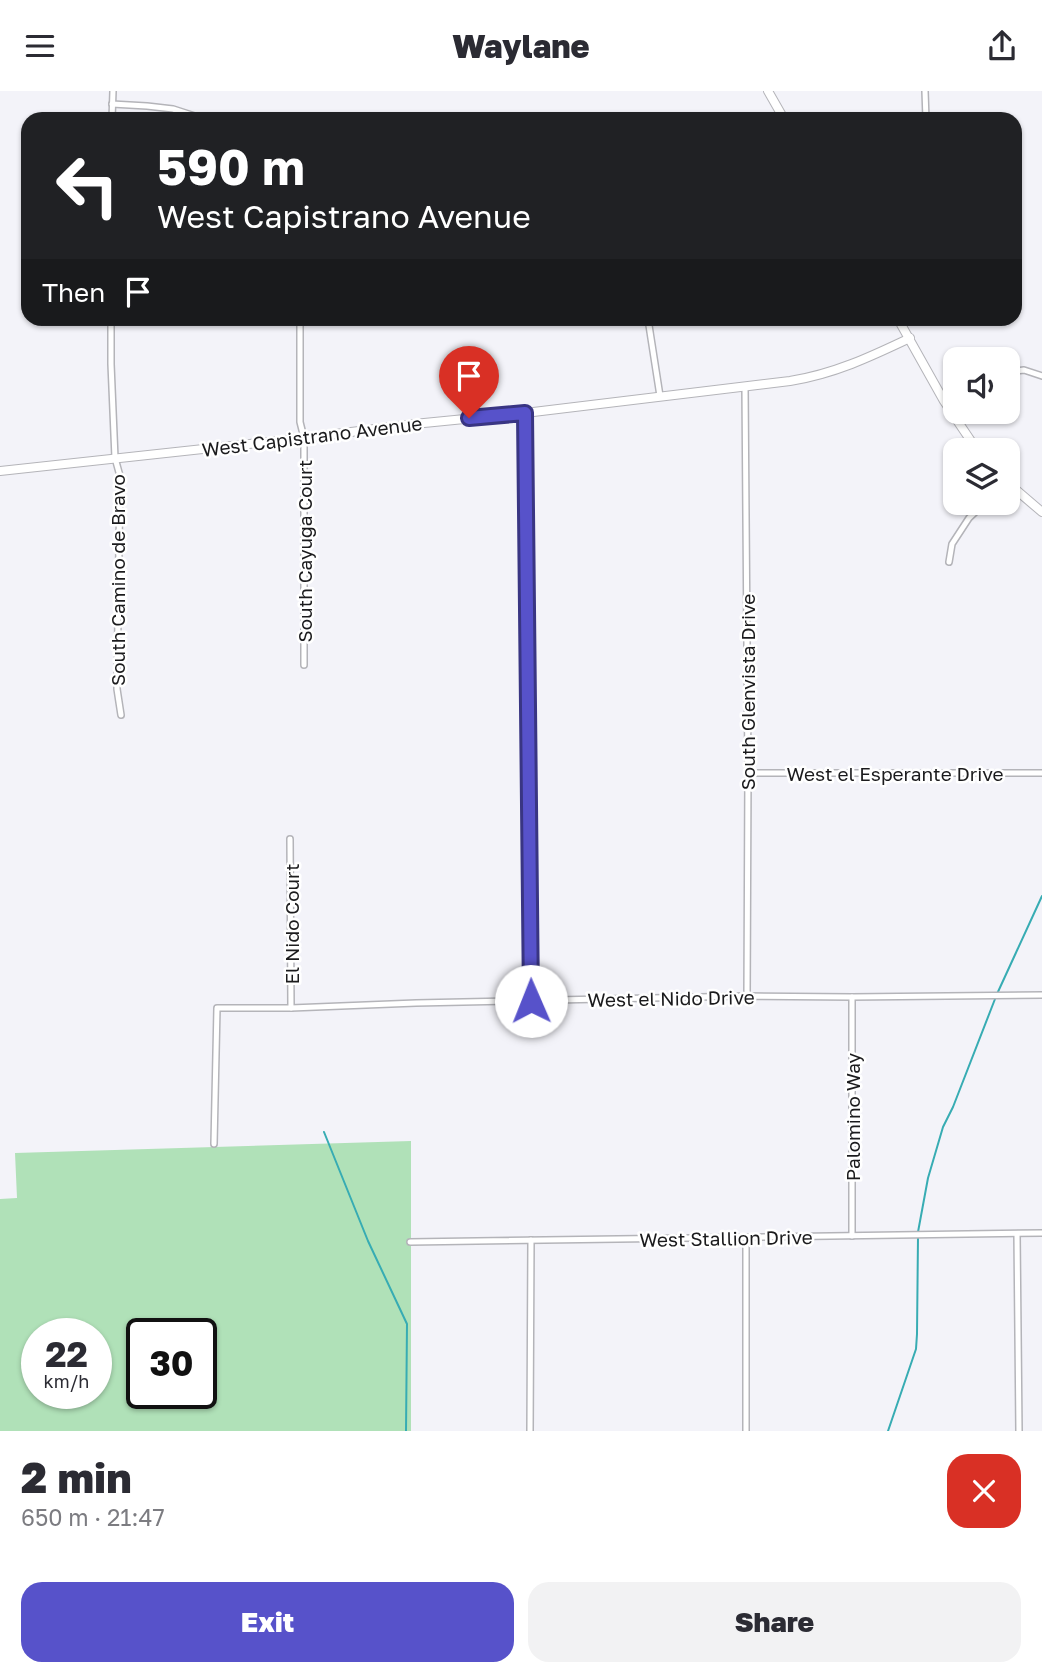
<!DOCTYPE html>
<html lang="en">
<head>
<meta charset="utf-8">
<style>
  body { margin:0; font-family:"Golos Text",sans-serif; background:#f2f2f3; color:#2b2b33; height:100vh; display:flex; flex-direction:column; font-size:26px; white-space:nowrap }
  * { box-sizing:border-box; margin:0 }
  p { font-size:23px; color:#7c7c81 }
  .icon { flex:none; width:38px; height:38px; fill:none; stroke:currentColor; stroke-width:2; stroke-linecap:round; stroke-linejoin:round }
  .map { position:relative; height:1340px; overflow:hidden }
  .sheet { display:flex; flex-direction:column; background:#fff; flex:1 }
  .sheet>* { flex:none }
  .banner { position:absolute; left:21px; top:21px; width:1001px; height:214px; border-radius:21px; box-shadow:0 2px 5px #0004; background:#202124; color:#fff; overflow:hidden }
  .tools { position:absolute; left:943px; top:256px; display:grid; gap:14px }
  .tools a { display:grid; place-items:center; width:77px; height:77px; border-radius:14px; background:#fff; box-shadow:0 2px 5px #0004; font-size:35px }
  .speed { position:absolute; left:21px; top:1227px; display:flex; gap:14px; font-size:35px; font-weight:700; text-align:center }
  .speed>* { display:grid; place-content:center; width:91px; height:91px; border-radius:50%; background:#fff; box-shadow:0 2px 5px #0004; line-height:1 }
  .speed small { font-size:18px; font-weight:400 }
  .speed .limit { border:4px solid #111; border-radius:10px; background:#fff; color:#111 }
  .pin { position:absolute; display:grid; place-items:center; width:60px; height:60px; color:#fff; margin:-72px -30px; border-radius:50% 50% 50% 0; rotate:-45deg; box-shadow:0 0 7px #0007 }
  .pin .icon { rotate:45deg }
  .me { position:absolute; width:77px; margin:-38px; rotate:359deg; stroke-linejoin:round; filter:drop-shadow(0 0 5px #0008) }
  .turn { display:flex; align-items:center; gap:24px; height:147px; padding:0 21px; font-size:32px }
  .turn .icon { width:91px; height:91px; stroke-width:2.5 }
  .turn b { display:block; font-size:49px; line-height:60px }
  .then { display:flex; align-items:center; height:66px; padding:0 21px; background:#0003; gap:14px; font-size:26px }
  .round { display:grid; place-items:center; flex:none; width:74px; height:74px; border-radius:21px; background:#f2f2f3 }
  .headline { display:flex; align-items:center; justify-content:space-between; height:119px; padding:0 21px }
  h1 { font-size:42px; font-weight:800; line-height:52px }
  .button { display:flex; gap:14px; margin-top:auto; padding:14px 21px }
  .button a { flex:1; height:80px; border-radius:21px; background:#5752ca; color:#fff; font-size:28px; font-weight:800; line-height:80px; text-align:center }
  .button a+a { background:#f2f2f3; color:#2b2b33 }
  header { display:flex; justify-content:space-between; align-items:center; height:91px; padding:0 21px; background:#fff; font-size:32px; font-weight:800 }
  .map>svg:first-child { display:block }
  .green { fill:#b0e1b8; fill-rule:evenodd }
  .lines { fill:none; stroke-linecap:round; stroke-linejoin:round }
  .stream { stroke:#37acb3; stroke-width:2 }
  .street-casing { stroke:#b4b4b9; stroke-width:8 }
  .secondary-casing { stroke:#b4b4b9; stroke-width:10 }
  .street { stroke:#fff; stroke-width:5 }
  .secondary { stroke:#fff; stroke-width:8 }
  .route-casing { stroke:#393583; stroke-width:18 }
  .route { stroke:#5752ca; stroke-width:12 }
  .labels { text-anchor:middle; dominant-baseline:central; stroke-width:5; stroke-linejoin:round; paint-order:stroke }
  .street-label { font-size:19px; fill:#1b1b1d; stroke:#fff }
</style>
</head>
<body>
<header><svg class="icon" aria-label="menu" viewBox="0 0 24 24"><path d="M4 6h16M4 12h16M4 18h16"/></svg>Waylane<svg class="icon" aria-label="share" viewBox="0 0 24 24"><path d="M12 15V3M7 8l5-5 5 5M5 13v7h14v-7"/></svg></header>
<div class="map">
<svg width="1042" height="1340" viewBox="0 0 1042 1340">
  <rect width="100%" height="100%" fill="#f3f3f9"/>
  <!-- green -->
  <path class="green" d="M411 1050V1340H0V1108L17 1107 15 1062ZM37 1242H96V1302H37ZM142 1242H201V1302H142Z"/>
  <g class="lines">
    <!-- stream -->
    <g class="stream">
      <path d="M997 903 1042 805"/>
      <path d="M324 1041 368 1150 407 1233 406 1340"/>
      <path d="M918 1141 928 1087 943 1036 953 1016 995 908"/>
      <path d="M888 1340 916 1258 917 1243 918 1146"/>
    </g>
    <!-- street casing -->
    <g class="street-casing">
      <g id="street">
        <path d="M925 0 926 28"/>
        <path d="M112 13 147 15 173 18 204 28"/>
        <path d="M112 28 113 0"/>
        <path d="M111 228V273L115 367 120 385 117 598 121 624"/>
        <path d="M300 228V331L304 347V574"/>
        <path d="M648 228 660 305"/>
        <path d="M1008 281 1024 279 1042 285"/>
        <path d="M745 296 748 682 747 905"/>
        <path d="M944 310 956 303"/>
        <path d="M525 322 531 910"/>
        <path d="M949 471 952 453 969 427 986 411"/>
        <path d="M748 682H1042"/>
        <path d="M290 748 291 917"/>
        <path d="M852 906V1145"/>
        <path d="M214 1053 217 917H291L416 912 747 905 852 906 1042 904"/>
        <path d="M1017 1143 1019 1340"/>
        <path d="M410 1151 1042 1142"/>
        <path d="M530 1340 531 1149"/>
        <path d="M746 1340V1147"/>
      </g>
    </g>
    <!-- secondary casing -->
    <g class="secondary-casing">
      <g id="secondary">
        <path d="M768 0 784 28"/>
        <path d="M898 228 944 310 977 359"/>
        <path d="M0 380 304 347 414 333 525 322 790 290C834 283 870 266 910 247"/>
        <path d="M1008 392 1042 421"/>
      </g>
    </g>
    <!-- street -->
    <use href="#street" class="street"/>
    <!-- secondary -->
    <use href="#secondary" class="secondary"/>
  </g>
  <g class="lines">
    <!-- route casing -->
    <g class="route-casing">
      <path id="route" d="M469 327 525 322 531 910"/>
    </g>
    <!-- route -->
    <use href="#route" class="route"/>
  </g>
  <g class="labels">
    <!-- street labels -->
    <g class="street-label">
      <text transform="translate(312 345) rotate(-7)">West Capistrano Avenue</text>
      <text transform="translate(304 460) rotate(-90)">South Cayuga Court</text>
      <text transform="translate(117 489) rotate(-90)">South Camino de Bravo</text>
      <text transform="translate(747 601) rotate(-90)">South Glenvista Drive</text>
      <text x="895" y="682">West el Esperante Drive</text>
      <text transform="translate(291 833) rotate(-90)">El Nido Court</text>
      <text transform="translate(671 907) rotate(-1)">West el Nido Drive</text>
      <text transform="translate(852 1026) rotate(-90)">Palomino Way</text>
      <text transform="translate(726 1147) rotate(-1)">West Stallion Drive</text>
    </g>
  </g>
</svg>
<div class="tools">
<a><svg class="icon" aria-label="sound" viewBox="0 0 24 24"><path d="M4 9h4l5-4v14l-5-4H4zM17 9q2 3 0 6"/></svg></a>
<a><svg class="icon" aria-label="layers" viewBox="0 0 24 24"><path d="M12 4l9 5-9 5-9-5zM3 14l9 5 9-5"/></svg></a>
</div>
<div class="speed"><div>22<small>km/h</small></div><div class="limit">30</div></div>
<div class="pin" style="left:469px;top:327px;background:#d93025"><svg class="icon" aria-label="arrive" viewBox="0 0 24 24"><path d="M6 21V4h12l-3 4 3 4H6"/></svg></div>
<svg class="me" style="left:531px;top:910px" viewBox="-20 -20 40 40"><circle r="19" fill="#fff"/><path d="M0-13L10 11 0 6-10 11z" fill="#5752ca"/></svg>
<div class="banner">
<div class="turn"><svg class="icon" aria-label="left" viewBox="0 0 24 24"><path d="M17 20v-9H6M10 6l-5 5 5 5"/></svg><div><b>590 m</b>West Capistrano Avenue</div></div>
<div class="then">Then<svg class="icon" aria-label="arrive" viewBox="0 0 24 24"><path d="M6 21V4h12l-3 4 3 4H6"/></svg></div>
</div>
</div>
<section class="sheet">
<div class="headline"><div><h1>2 min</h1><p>650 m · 21:47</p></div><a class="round" style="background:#d93025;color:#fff"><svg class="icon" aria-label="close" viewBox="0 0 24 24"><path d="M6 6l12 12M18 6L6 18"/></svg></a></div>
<div class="button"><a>Exit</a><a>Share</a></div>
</section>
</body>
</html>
